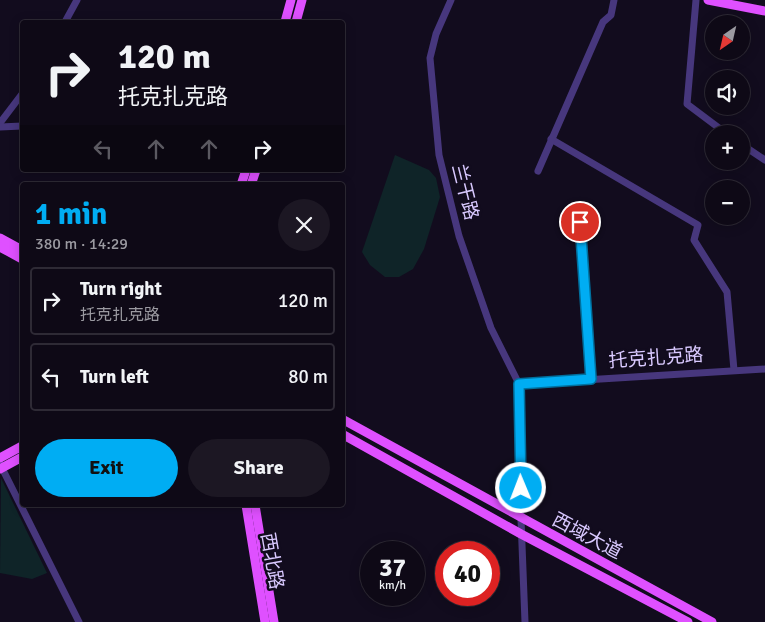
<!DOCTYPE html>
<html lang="en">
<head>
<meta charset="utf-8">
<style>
  body { margin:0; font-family:Signika,"Noto Sans SC",sans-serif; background:#1c1723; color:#f1f3f6; height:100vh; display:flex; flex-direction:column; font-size:19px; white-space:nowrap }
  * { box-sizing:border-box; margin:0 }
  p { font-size:16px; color:#9b9aa1 }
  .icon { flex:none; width:28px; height:28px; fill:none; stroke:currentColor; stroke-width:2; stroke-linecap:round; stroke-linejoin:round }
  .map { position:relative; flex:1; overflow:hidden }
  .details { position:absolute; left:20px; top:182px; width:325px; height:325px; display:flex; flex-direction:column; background:#0e0916; border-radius:5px; box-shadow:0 2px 12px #0003,0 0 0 1px #2e2a35 }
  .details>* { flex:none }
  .guide { position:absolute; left:20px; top:20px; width:325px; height:152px; border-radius:5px; box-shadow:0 2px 12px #0003,0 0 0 1px #2e2a35; background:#0e0916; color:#f1f3f6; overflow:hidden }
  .needle { width:32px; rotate:214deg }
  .fabs { position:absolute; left:705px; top:15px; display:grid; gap:10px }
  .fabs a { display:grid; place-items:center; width:45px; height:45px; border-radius:50%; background:#0e0916; box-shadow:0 2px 12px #0003,0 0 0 1px #2e2a35; font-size:25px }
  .speed { position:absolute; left:360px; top:541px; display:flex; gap:10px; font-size:25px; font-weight:700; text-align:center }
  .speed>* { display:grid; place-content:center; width:65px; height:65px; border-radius:50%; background:#0e0916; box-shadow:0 2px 12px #0003,0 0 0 1px #2e2a35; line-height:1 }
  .speed small { font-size:12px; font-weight:400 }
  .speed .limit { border:8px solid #d22; background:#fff; color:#111 }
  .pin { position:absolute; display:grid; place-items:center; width:42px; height:42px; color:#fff; margin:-21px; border:2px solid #fff; border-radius:50%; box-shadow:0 1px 5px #0007 }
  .me { position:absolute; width:55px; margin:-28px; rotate:359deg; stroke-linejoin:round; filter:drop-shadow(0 0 4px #0008) }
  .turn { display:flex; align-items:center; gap:18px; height:105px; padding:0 15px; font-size:22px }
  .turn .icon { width:65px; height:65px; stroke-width:2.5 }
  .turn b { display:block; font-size:35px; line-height:42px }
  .lanes { display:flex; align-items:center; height:48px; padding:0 15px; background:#0003; justify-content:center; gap:25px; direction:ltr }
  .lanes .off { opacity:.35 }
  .round { display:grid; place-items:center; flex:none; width:52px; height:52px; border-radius:26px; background:#1c1723 }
  .summary { display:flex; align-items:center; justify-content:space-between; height:85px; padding:0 15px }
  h1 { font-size:30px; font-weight:800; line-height:38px; color:#00adf3 }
  .primary-button { display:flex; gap:10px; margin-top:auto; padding:10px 15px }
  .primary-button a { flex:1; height:58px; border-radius:30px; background:#00adf3; color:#111; font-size:20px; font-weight:800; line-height:58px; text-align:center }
  .primary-button a+a { background:#1c1723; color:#f1f3f6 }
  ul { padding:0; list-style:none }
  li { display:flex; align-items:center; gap:15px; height:68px; margin:0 10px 8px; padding:0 5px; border:2px solid #2e2a35; border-radius:5px }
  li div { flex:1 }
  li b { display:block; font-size:19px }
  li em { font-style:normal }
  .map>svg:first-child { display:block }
  .green { fill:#0f2428 }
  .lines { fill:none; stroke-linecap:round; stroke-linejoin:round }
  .minor { stroke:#47377d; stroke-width:7 }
  .major { stroke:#df50ff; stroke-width:9 }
  .route-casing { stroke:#00709e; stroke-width:12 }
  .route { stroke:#00adf3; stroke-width:9 }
  .labels { text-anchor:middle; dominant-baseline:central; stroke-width:5; stroke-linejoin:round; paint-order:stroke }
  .street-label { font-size:19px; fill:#d9c9ff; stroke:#120c1e }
</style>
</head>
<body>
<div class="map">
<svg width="765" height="622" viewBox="0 0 765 622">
  <rect width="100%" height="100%" fill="#120c1e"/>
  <!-- green -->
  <g class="green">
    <path d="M395 155 429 170 436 178 440 197 424 249 413 269 399 277H385L370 265 362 252Z"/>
    <path d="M1 478 47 573 32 579 0 573Z"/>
  </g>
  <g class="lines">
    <!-- minor -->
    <g class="minor">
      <path d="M451 0 436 34 430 58 439 155 459 236 491 328 519 384 521 519 525 622"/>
      <path d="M696 0 687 104 727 134"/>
      <path d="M65 22 77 0"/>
      <path d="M0 123 22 94"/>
      <path d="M0 127 22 126"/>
      <path d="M551 139 698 225 694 240 727 292 734 370"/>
      <path d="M741 144 765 160"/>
      <path d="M538 171 603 22 611 15 614 0"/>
      <path d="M580 222 591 379"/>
      <path d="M519 384 765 369"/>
      <path d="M0 464 79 622"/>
    </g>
    <!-- major -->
    <g class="major">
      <path d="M708 0 765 11"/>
      <path d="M285 22 291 0"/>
      <path d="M296 22 302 0"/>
      <path d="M241 185 246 170"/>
      <path d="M251 185 256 170"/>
      <path d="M0 238 22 250"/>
      <path d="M0 247 22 259"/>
      <path d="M342 419 712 622"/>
      <path d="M342 434 521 534 688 622"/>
      <path d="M0 458 22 446"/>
      <path d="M0 469 22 457"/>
      <path d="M246 505 265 622"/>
      <path d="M255 505 274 622"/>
    </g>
  </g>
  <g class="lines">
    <!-- route casing -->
    <g class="route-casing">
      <path id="route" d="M521 488 519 384 591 379 580 222"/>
    </g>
    <!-- route -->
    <use href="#route" class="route"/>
  </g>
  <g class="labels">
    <!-- street labels -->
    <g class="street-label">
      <text transform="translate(465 192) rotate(76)">兰干路</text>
      <text transform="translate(656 358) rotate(-4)">托克扎克路</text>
      <text transform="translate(587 536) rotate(28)">西域大道</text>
      <text transform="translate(272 561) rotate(80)">西北路</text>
    </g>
  </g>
</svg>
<div class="fabs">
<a><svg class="needle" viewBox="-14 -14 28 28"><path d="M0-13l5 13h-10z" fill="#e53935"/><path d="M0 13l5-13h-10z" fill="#9b9aa1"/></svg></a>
<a><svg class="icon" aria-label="sound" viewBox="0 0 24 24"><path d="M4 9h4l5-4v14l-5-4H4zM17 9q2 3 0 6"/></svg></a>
<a>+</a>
<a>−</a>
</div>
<div class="speed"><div>37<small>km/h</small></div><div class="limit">40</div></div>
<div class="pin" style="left:580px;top:222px;background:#d93025"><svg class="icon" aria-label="arrive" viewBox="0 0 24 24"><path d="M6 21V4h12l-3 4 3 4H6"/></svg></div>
<svg class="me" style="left:521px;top:488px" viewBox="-20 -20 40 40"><circle r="17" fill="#00adf3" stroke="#fff" stroke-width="3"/><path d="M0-11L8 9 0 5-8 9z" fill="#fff"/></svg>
<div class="guide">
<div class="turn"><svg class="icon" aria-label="right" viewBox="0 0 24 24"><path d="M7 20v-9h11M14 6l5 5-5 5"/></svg><div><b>120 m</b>托克扎克路</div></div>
<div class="lanes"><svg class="icon off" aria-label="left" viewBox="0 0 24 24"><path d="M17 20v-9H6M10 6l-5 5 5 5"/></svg><svg class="icon off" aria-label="ahead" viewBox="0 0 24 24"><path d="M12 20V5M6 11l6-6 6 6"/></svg><svg class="icon off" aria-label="ahead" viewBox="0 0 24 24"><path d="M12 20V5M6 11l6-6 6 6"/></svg><svg class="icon" aria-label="right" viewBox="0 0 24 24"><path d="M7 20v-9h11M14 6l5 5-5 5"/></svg></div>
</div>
<section class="details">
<div class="summary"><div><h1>1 min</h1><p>380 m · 14:29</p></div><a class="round"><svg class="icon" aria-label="close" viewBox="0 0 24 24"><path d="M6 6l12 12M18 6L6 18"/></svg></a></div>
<ul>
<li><svg class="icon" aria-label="right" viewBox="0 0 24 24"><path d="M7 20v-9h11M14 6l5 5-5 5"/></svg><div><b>Turn right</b><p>托克扎克路</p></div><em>120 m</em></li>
<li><svg class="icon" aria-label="left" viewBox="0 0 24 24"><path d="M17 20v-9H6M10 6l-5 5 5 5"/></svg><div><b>Turn left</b></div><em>80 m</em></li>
</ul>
<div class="primary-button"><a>Exit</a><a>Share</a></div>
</section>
</div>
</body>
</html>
